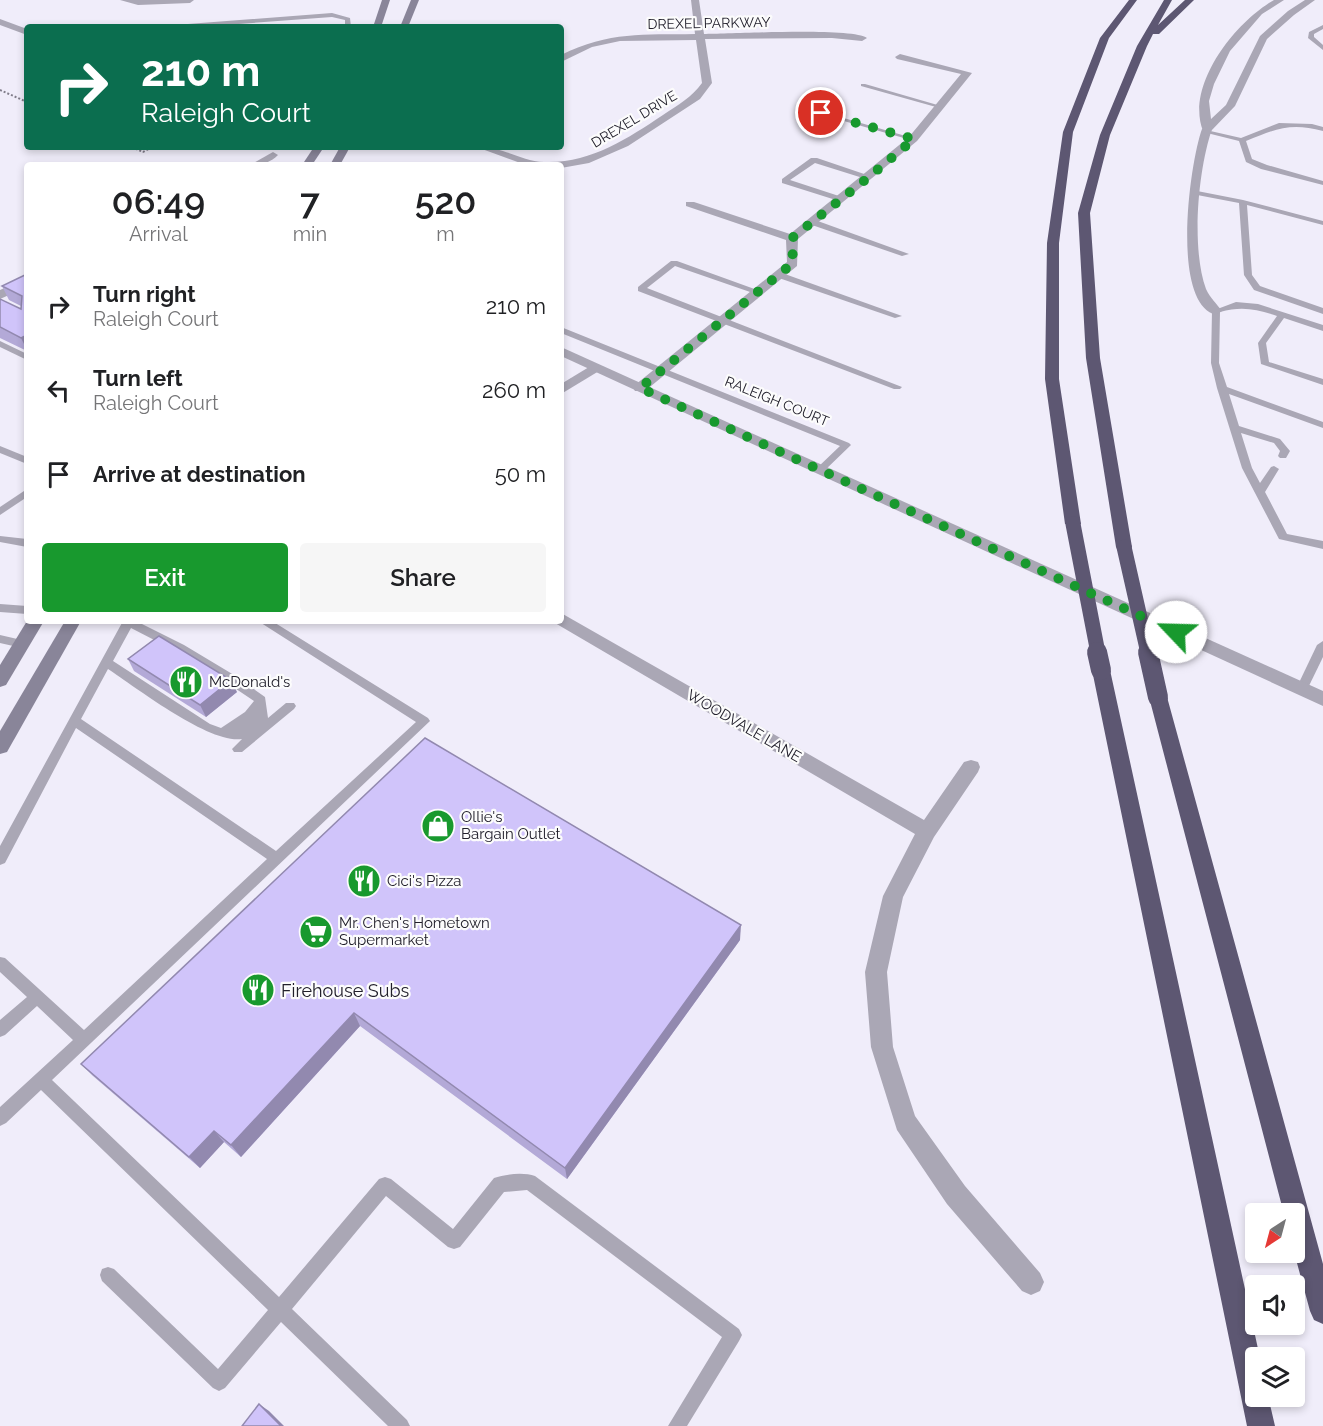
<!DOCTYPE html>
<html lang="en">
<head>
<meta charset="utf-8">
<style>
  body { margin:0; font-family:Raleway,sans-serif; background:#f6f6f6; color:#202124; height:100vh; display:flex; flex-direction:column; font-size:22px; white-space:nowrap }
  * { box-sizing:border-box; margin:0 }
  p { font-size:20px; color:#757577 }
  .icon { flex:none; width:33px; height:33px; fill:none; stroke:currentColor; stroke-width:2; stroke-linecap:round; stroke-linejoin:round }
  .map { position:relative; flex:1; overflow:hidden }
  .details { position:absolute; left:24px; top:162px; width:540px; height:462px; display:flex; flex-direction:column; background:#fff; border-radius:6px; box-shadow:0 3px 9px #0003 }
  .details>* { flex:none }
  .banner { position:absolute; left:24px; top:24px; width:540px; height:126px; border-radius:6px; box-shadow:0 3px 9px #0003; background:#0b6e4f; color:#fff; overflow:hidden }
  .needle { width:39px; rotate:216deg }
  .fabs { position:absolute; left:1245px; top:1203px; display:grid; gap:12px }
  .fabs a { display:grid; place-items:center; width:60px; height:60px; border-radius:6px; background:#fff; box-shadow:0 3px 9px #0003; font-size:30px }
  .pin { position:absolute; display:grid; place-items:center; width:51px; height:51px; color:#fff; margin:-26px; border:3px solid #fff; border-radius:50%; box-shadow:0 2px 6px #0007 }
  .me { position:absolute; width:66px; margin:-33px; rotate:294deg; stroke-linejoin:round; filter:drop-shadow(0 0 4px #0008) }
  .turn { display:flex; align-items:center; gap:21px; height:126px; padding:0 18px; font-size:27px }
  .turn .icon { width:78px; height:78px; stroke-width:2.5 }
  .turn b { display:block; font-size:42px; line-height:51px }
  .eta { display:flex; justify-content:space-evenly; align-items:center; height:102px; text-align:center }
  .eta b { font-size:36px; font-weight:600; line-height:42px }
  .primary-button { display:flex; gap:12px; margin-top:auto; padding:12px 18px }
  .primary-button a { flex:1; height:69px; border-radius:6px; background:#18992e; color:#fff; font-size:24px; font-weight:600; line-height:69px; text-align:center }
  .primary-button a+a { background:#f6f6f6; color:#202124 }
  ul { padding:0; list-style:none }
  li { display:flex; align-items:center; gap:18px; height:84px; padding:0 18px }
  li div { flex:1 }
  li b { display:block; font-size:22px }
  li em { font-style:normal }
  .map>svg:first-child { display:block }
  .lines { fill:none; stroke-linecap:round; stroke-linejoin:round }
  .path { stroke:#807d8a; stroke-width:2; stroke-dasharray:2 2; stroke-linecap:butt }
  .service { fill:#aaa7b5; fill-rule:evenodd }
  .minor { fill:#aaa7b5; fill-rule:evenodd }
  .tertiary { fill:#aaa7b5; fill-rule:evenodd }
  .secondary { fill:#898599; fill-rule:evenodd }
  .motorway { fill:#5d5772; fill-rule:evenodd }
  .motorway-bridge-far1 { stroke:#5d5772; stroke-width:15 }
  .motorway-bridge { stroke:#5d5772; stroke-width:20 }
  .wall { fill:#b3a9d7 }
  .shaded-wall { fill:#9289af }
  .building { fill:#d0c4fa; stroke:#9289af; stroke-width:1.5 }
  .route { stroke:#18992e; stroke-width:10; stroke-dasharray:0 18 }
  .labels { text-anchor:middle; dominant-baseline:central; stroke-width:4.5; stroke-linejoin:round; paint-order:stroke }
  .far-street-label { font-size:14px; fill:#22202c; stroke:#fcfcfc }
  .poi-label { font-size:15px; fill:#22202c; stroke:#fcfcfc; text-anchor:start }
  .street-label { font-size:15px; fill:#22202c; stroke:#fcfcfc }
  .near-poi-label { font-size:18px; fill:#22202c; stroke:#fcfcfc; text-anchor:start }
</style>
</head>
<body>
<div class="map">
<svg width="1323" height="1426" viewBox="0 0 1323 1426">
  <rect width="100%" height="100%" fill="#f0edfa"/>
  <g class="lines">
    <!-- path -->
    <g class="path">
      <path d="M0 90 27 102"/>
      <path d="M132 147 143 152 152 147"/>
    </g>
    <!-- service -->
    <g class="service">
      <path d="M332 13 350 18 351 27H345V20L332 17 198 27H172L175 25Z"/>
      <path d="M1323 25V29L1314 34V37L1323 45V50L1308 38 1309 32Z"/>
      <path d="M861 84H865L941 106 936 107 861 86Z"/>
      <path d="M819 112H823L916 139 911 140 819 114Z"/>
      <path d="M1279 123 1312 124 1323 127V131C1290 122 1276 129 1246 141L1252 159 1267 165 1323 181V185L1261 169 1246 162 1239 141 1203 132 1206 130 1241 138Z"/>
      <path d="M811 158H817L873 177 866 179 815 163 790 180 842 197 843 199 839 201 782 183V179Z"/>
      <path d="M1192 190 1243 200 1323 221V225L1247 205 1252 275 1260 286 1323 308V314L1254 290 1244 275 1239 203 1192 194Z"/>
      <path d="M809 220H815L909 254 902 256 809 224Z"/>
      <path d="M671 261H677L760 291 753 293 675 266 647 288 902 387 900 389H894L638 291V287Z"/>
      <path d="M776 273H782L902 316 895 318 776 277Z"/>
      <path d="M1236 302 1258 304 1323 325V331L1284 318 1266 343 1269 362 1323 379V385L1261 364 1258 343 1277 316C1256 309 1242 306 1220 312L1219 363 1227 387 1323 422V428L1229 394 1239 426 1280 439 1290 451 1286 458H1280L1278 456 1280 451 1274 443 1241 433 1252 468 1260 483 1271 467 1274 466 1279 469 1265 492 1287 534 1323 541V549L1279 539 1242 468 1217 388 1211 363 1212 311Z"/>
      <path d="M561 327 849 443 851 445 823 472H817V468L840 446 561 333Z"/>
      <path d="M0 341 27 354V360L0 347Z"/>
      <path d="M0 446 27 457V464L0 453Z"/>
      <path d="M27 489V497L0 515V507Z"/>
      <path d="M0 536 27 539V547L0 542Z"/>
      <path d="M0 604 27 606V614L0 612Z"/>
      <path d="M123 621H136L184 645 234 675 265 697 268 718 286 703H294L296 706 294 709 242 752H234L232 749 242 739C209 744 137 688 108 669L81 719 276 851 416 722 258 621H272L428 718 430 721 52 1080 279 1297 379 1179 385 1177 391 1179 453 1229 494 1178C505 1174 524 1172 535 1176L739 1329 742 1335 739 1341 687 1426H668L722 1337 527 1190 504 1192 460 1247 454 1249 448 1247 386 1196 292 1309 407 1420 410 1426H388L281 1322 225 1388 219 1391 213 1388 102 1281 100 1275 102 1269 108 1267 114 1269 218 1369 268 1310 41 1090 6 1123 0 1126V1107L73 1040 37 1006 5 1035 0 1037V1020L27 997 0 972V957L5 958 84 1030 267 859 76 728 5 863 0 865V846ZM131 628 193 660 254 701 245 712 221 728 210 724 113 661Z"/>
      <path d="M0 635 26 641 28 644 22 648 0 643Z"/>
      <path d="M1323 641V657L1306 692 1302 693 1298 692 1296 689 1317 645Z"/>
    </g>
    <!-- minor -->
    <g class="minor">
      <path d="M120 0H194L190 3 138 5Z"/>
      <path d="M691 0H699L704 34C731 34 851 27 867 38L862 41 832 38 705 39 712 83 700 99 628 146 589 163 561 168V165H526L482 149 481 147C503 147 521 161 544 162 589 164 627 139 663 115 678 105 692 97 702 83L696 40 620 41 592 47 561 62V55C610 31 643 35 695 34Z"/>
      <path d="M0 19 27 29V35L0 25Z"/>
      <path d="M900 54 972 73 917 141 798 239 797 266 645 391H635L633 388 635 385 787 262 786 240 686 206V202H694L790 234 909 137 961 74 897 59 895 57Z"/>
      <path d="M1207 126 1212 129C1198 170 1191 248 1206 289 1210 298 1217 304 1222 311L1216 315C1170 303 1190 162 1202 129Z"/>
      <path d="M273 152 278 155C270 163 261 165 250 165Z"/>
      <path d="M27 278V287L0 299V290Z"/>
      <path d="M594 364 601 368 599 371 561 394V384Z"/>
      <path d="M561 613 924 820 964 762 971 760 978 762 980 767 978 772 934 837 903 897 887 972 893 1047 915 1116 965 1186 1040 1273 1044 1282 1040 1291 1031 1295 1022 1291 947 1204 897 1130 871 1047 865 972 883 896 915 834 555 623 554 621H561Z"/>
    </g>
    <!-- tertiary -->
    <g class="tertiary">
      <path d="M1274 0H1284L1262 14 1230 51 1214 84 1209 101 1211 119 1226 105 1260 36 1288 11 1305 0H1315L1294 15 1267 39 1235 106 1211 131H1203C1185 85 1236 21 1274 0Z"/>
      <path d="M561 347 1323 691V706L561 356Z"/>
    </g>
    <!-- secondary -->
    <g class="secondary">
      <path d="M382 0H390L381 27H373Z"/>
      <path d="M411 0H419L408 27H400Z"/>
      <path d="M314 147H324L312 165H302Z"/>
      <path d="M340 147H350L340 165H330Z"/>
      <path d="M27 621H44L6 685 0 687V665Z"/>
      <path d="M65 621H81L7 752 0 754V731Z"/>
    </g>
    <!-- motorway -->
    <g class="motorway">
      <path d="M1129 0H1137L1109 38 1073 132 1059 243V379L1081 524 1073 529 1065 524 1045 379 1047 243 1063 132 1100 38Z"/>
      <path d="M1164 0H1172L1158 25 1185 0H1194L1159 34H1153L1147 46 1110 135 1090 213 1100 358 1132 547 1130 551H1118L1116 547 1086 358 1078 213 1100 135 1137 46Z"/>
      <path d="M1101 664 1107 665 1110 670 1260 1358H1256V1396H1268L1275 1426H1247L1092 670 1095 665Z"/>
      <path d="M1158 690 1164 692 1167 697 1323 1264V1324L1314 1320 1310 1311 1294 1252V1214H1284L1149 697 1152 692Z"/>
    </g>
    <!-- motorway-bridge-far1 -->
    <g class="motorway-bridge-far1">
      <path d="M1073 524 1098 653"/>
      <path d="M1124 547 1148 653"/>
    </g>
    <!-- motorway-bridge -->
    <g class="motorway-bridge">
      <path d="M1097 652 1101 670"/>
      <path d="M1148 652 1158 697"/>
    </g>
  </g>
  <!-- wall -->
  <g class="wall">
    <path d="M27 274V351L0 338V299L21 309V306L9 300 2 286Z"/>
    <path d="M128 659 237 692 206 717 134 671Z"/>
    <path d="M740 940 567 1179 360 1026 241 1157 224 1142 200 1168 93 1076 81 1064Z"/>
  </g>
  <!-- shaded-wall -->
  <g class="shaded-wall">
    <path d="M27 335V350L21 338Z"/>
    <path d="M231 680 237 692 206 717 200 705Z"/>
    <path d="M741 925 740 940 567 1179 565 1168Z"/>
    <path d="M354 1013 360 1026 241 1157 231 1145Z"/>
    <path d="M214 1131 224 1142 200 1168 189 1157Z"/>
    <path d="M259 1404 269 1411 284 1426H281Z"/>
  </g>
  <!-- building -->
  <g class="building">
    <path d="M27 274V335L21 338 0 327V299L21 309 22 296 2 286Z"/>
    <path d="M159 636 231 680 200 705 128 659Z"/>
    <path d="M425 738 741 925 565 1168 354 1013 231 1145 214 1131 189 1157 81 1064Z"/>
    <path d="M259 1404 281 1426H242Z"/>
  </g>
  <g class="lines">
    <!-- route -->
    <path class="route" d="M821 113 914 139 869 177 792 238 793 263 640 388 1176 632"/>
  </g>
  <!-- icons -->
  <defs>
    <g id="restaurant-disc" transform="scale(1.725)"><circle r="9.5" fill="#18992e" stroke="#fcfcfc"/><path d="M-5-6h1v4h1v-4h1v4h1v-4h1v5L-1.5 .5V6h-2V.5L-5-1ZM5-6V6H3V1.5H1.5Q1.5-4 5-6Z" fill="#fff"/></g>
    <g id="shop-disc" transform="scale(1.725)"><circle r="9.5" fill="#18992e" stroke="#fcfcfc"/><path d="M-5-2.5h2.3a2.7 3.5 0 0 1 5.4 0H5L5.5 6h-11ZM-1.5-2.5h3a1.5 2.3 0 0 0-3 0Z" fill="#fff"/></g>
    <g id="supermarket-disc" transform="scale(1.725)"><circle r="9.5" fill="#18992e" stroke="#fcfcfc"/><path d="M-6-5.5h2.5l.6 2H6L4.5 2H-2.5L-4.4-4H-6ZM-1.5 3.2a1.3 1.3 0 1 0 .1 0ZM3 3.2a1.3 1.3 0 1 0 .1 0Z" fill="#fff"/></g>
  </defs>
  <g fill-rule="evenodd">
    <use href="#restaurant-disc" x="186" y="682"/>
    <use href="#shop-disc" x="438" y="826"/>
    <use href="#restaurant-disc" x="364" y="881"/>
    <use href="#supermarket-disc" x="316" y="932"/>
    <use href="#restaurant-disc" x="258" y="990"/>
  </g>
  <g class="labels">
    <!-- far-street labels -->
    <g class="far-street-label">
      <text transform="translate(709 23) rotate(-1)">DREXEL PARKWAY</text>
      <text transform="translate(634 119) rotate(-31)">DREXEL DRIVE</text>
      <text transform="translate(777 401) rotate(22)">RALEIGH COURT</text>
    </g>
    <!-- poi labels -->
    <g class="poi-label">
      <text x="209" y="682">McDonald's</text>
      <text x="461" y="817">Ollie's<tspan x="461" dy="17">Bargain Outlet</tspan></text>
      <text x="387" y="881">Cici's Pizza</text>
      <text x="339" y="923">Mr. Chen's Hometown<tspan x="339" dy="17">Supermarket</tspan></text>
    </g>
    <!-- street labels -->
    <g class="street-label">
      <text transform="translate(744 726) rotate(30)">WOODVALE LANE</text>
    </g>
    <!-- near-poi labels -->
    <g class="near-poi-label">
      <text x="281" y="990">Firehouse Subs</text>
    </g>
  </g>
</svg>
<div class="fabs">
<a><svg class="needle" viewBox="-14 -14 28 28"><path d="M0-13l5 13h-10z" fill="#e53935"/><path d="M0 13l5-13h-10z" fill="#757577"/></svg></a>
<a><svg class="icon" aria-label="sound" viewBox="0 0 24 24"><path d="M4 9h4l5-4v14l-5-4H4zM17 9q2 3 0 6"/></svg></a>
<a><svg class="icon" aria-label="layers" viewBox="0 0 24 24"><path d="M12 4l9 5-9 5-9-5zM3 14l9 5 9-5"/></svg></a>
</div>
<div class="pin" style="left:821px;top:113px;background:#d93025"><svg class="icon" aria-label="arrive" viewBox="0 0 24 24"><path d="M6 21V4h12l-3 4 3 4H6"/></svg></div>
<svg class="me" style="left:1176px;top:632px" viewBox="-20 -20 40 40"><circle r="19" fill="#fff"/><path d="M0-13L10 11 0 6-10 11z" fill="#18992e"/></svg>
<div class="banner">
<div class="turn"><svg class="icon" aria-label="right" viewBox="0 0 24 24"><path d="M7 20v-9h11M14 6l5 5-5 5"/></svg><div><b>210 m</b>Raleigh Court</div></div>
</div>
<section class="details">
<div class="eta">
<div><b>06:49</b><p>Arrival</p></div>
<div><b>7</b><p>min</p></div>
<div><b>520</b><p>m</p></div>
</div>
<ul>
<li><svg class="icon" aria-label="right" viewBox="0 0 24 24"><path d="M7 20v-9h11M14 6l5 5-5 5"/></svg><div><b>Turn right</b><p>Raleigh Court</p></div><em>210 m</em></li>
<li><svg class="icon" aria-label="left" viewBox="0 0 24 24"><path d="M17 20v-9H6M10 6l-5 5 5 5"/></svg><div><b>Turn left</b><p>Raleigh Court</p></div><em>260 m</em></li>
<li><svg class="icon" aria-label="arrive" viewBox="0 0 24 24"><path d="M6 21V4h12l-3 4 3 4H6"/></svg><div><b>Arrive at destination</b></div><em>50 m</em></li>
</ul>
<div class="primary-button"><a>Exit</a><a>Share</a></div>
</section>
</div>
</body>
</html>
